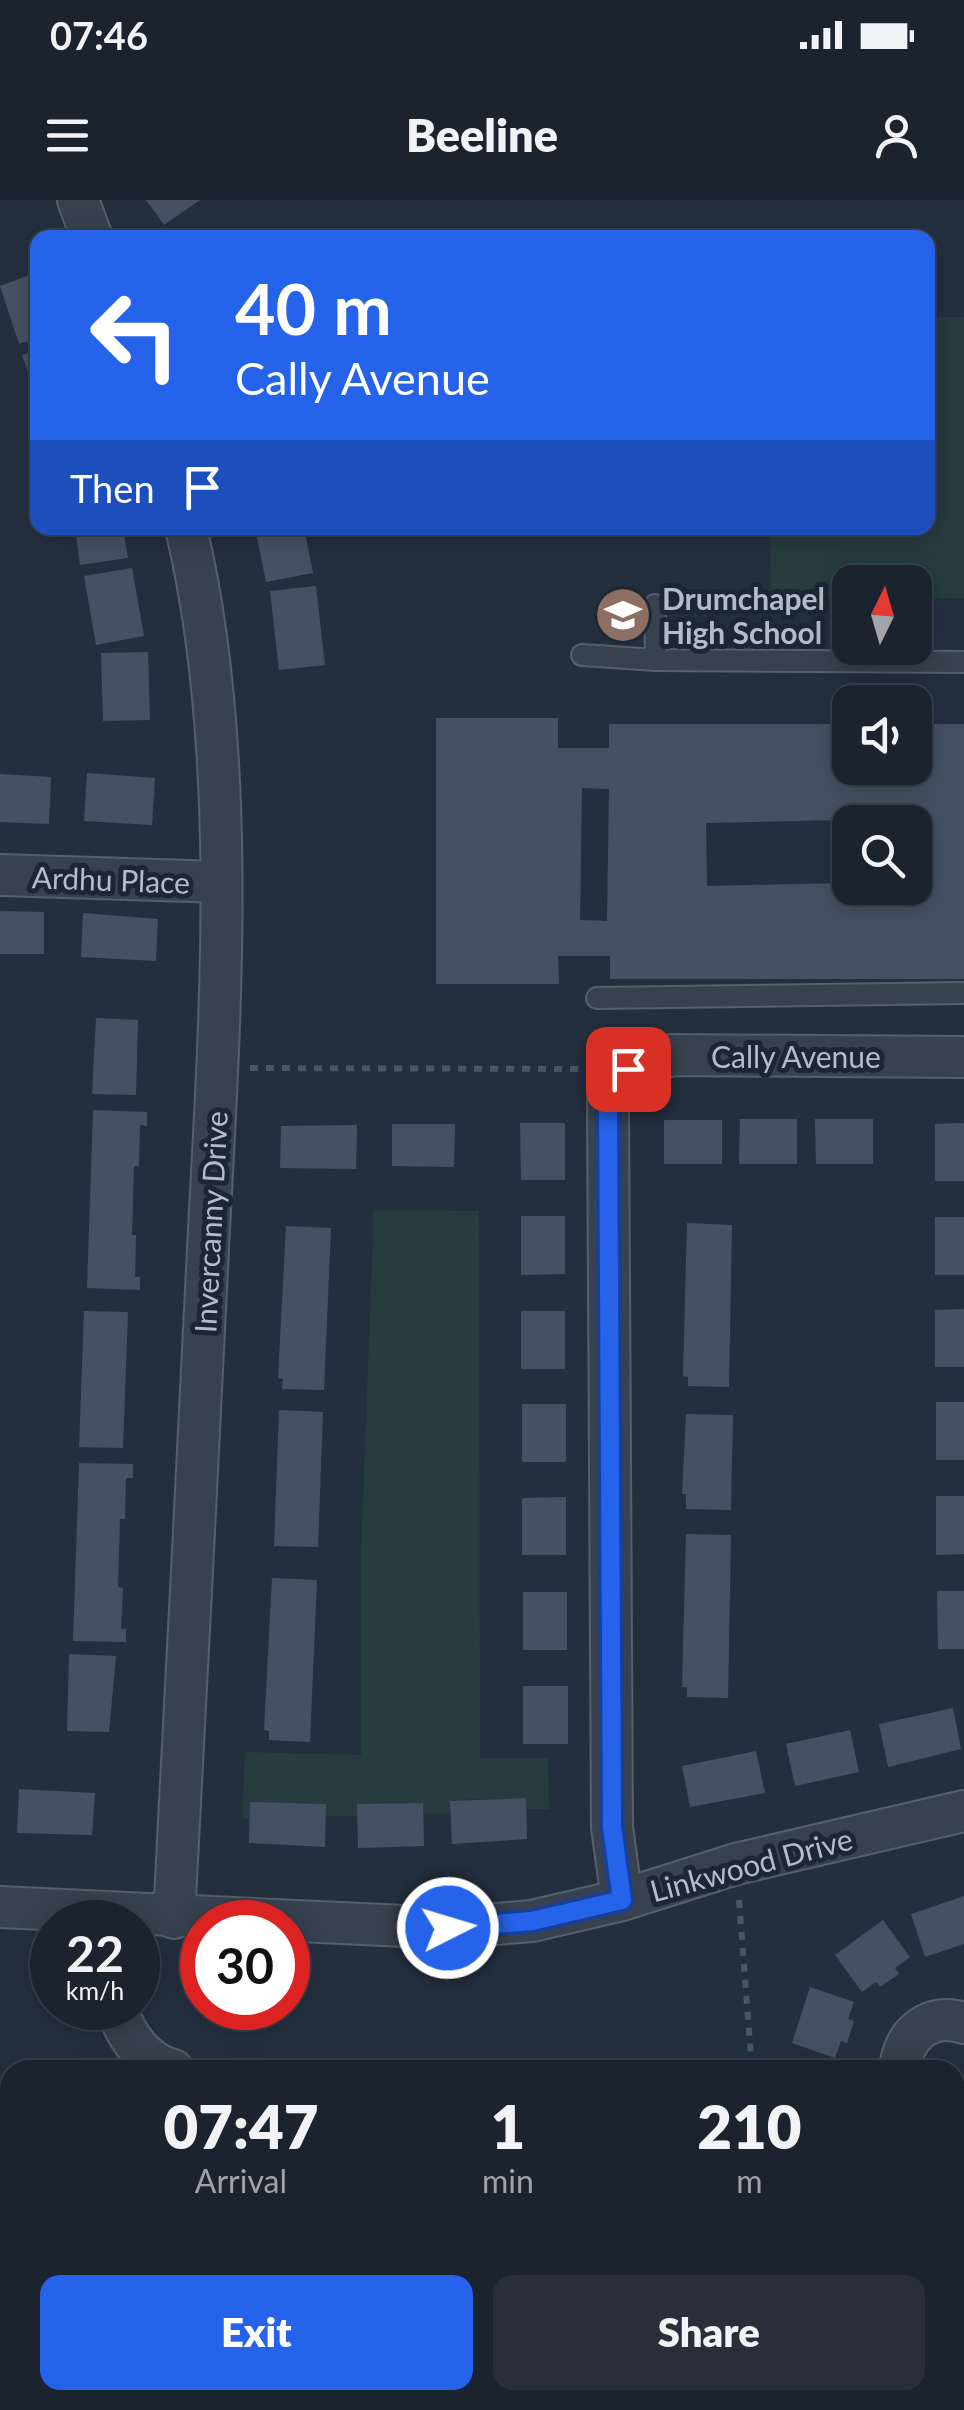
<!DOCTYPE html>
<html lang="en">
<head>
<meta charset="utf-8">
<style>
  body { margin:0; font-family:Lato,sans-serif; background:#282f3a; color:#f1f3f6; height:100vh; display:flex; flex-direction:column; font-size:38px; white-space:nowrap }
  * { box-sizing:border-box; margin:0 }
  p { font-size:32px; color:#a0a4aa }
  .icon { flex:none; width:55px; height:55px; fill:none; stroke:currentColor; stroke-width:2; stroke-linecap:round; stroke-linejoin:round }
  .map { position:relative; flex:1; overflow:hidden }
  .details { position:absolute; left:0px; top:1860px; width:965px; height:350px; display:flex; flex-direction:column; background:#1b232e; border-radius:30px 30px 0 0; box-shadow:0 5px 25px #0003,0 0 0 2px #39404a }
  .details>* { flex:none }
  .guide { position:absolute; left:30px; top:30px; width:905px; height:305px; border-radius:20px; box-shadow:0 5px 25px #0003,0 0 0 2px #39404a; background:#2563eb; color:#fff; overflow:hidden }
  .needle { width:65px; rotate:5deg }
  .controls { position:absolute; left:832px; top:365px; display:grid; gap:20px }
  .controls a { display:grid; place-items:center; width:100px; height:100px; border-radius:20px; background:#1b232e; box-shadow:0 5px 25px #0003,0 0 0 2px #39404a; font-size:50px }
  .speed { position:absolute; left:30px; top:1700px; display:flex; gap:20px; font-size:50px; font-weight:700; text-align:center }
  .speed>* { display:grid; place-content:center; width:130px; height:130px; border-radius:50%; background:#1b232e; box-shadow:0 5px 25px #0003,0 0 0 2px #39404a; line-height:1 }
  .speed small { font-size:25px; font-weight:400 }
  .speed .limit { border:15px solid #d22; background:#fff; color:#111 }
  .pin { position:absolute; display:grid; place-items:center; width:85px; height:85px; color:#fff; margin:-42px; border-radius:20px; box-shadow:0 5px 15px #0006 }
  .me { position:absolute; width:110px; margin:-55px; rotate:85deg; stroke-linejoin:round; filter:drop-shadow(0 0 8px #0008) }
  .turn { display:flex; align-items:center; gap:35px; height:210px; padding:0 40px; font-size:45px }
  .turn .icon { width:130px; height:130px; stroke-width:2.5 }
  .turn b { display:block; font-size:70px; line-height:85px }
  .then { display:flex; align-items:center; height:95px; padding:0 40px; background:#0003; gap:20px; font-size:38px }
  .eta { display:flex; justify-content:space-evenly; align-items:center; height:170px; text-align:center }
  .eta b { font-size:60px; font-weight:800; line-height:70px }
  .button { display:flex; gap:20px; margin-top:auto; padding:20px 40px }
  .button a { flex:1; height:115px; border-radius:20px; background:#2563eb; color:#fff; font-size:40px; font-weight:800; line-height:115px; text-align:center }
  .button a+a { background:#282f3a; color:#f1f3f6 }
  .status { display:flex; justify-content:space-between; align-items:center; height:70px; padding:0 50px; background:#1b232e; direction:ltr }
  .status svg { height:28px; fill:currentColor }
  header { display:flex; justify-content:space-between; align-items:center; height:130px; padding:0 40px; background:#1b232e; font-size:45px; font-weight:800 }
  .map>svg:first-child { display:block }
  .green { fill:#263c3f }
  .building { fill:#455162; fill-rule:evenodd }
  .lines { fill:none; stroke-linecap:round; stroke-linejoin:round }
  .service-casing { stroke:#565f6c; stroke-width:24 }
  .minor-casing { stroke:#565f6c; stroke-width:44 }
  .path { stroke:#44595c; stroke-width:6; stroke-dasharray:8 8; stroke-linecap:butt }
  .service { stroke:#38414e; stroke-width:20 }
  .minor { stroke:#38414e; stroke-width:40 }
  .route-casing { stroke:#184099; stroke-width:25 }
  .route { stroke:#2563eb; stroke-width:18 }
  .labels { text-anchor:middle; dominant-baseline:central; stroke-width:10; stroke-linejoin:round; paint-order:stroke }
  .poi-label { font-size:30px; font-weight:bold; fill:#b4bcc9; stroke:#1d2633; text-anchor:start }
  .street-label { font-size:30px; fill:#b4bcc9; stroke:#1d2633 }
</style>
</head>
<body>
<div class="status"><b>07:46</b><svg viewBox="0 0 49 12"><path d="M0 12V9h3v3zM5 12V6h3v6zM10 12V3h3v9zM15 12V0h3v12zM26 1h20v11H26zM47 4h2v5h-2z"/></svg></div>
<header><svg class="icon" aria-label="menu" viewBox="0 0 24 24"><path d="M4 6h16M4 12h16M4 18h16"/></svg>Beeline<svg class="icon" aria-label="person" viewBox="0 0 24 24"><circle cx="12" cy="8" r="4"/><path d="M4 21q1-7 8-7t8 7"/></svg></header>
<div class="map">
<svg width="964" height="2210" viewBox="0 0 964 2210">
  <rect width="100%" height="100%" fill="#242f3e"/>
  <!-- green -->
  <g class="green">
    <path d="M928 117H964V398H915V382H850V397H770L771 328H928Z"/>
    <path d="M374 1010 479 1011 480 1558H548L549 1609H526L525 1598 451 1600V1613L423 1614V1604L358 1616H326L325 1604 251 1602 250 1618H242L245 1552 361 1555V1352Z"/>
  </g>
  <!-- building -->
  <g class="building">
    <path d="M146 0H200L164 25Z"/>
    <path d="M38 72V138L19 144 0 86Z"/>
    <path d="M38 150V197L37 198 22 155Z"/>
    <path d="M75 328H123L128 358 80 365Z"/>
    <path d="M255 328H304L313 373 266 382Z"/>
    <path d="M132 368 144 436 96 445 84 376Z"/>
    <path d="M316 386 325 465 279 470 270 391Z"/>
    <path d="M148 452 150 520 103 521 101 453Z"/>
    <path d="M436 518H558V548H609V524H850V568H915V524H964V779H610V756H558L559 784H436ZM582 588 609 589 607 721 580 720ZM843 620 845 683 707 686 706 623ZM850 622H915V688H850Z"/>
    <path d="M87 573 155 578 152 625 84 621Z"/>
    <path d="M0 574 51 577 49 624 0 622Z"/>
    <path d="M0 711 44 712V754H0Z"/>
    <path d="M83 713 158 719 156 761 81 757Z"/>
    <path d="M96 818 138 820 136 895 92 894Z"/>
    <path d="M93 910 147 912V926L140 925 139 966H134L132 1035H136L135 1077H140V1090L87 1088Z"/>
    <path d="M740 919H797V964H739Z"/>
    <path d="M815 919H873V964H816Z"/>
    <rect x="664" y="920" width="58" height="44"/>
    <path d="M520 923H565V980H521Z"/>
    <path d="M964 923V981H935V924Z"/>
    <path d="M392 924H455L454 967 392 966Z"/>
    <path d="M357 925 356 969 280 968 281 926Z"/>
    <path d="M521 1016H565V1074L521 1075Z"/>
    <rect x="935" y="1017" width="29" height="58"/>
    <path d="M687 1023 732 1025 729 1187 688 1186V1177L683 1176Z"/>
    <path d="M286 1026 331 1028 324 1190 282 1189 283 1179 278 1178Z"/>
    <path d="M964 1109V1167H935V1110Z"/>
    <path d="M84 1111 128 1112 123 1248 79 1247Z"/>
    <rect x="521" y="1111" width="44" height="58"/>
    <rect x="936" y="1202" width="28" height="58"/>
    <rect x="522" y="1204" width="44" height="58"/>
    <path d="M279 1210 323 1212 318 1347 274 1346Z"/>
    <path d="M686 1214 733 1215 731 1310 686 1309V1294H682Z"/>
    <path d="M79 1263 133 1264V1278H126L125 1319H120L118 1387 123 1388 121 1429H126V1442L73 1441Z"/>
    <path d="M936 1296H964V1354L936 1355Z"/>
    <path d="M566 1297V1355H522V1298Z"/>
    <path d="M686 1334 731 1335 728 1498 687 1497V1487H682Z"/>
    <path d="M272 1378 317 1380 310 1542 269 1540V1531L264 1530Z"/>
    <path d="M937 1391H964V1449H938Z"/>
    <rect x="523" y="1392" width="44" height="58"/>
    <path d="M69 1454 116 1456 109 1532 67 1531Z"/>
    <rect x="523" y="1486" width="45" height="58"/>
    <path d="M953 1508 961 1549 888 1567 879 1524Z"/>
    <path d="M850 1530 859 1572 795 1586 786 1544Z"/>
    <path d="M756 1551 765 1593 690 1607 682 1566Z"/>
    <path d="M19 1589 95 1593 92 1635 17 1633Z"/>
    <path d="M526 1598 527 1639 452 1644 450 1601Z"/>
    <path d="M250 1602 326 1604 325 1647 249 1643Z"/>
    <path d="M423 1603 424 1646 358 1648 357 1604Z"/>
    <path d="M964 1696V1744L925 1757 911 1714Z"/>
    <path d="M883 1720 910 1757 895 1768 899 1774 880 1787 876 1782 862 1792 835 1755Z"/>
    <path d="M810 1787 854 1802 848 1819 854 1821 847 1843 841 1841 835 1858 792 1843Z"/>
    <path d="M964 1967V2012L955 2013V1968Z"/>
    <path d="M964 2050V2124L955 2126V2059Z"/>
    <path d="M964 2169V2210H862L861 2201 868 2200H955V2170Z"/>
    <path d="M279 2200H361L360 2210H278Z"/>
  </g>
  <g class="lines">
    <!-- service casing -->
    <g class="service-casing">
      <g id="service">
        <path d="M655 405 656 460"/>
        <path d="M582 455 656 460 964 462"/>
        <path d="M597 798 964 793"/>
      </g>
    </g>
    <!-- minor casing -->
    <g class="minor-casing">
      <g id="minor">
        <path d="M78 0 92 38"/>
        <path d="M0 675 221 682"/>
        <path d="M622 1700 612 1627 608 901 629 869 672 855 964 857"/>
        <path d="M0 1707 448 1728 532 1721 622 1700 736 1664 964 1611"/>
        <path d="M174 1718C186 1488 198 1259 209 1029 221 805 238 547 186 328"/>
        <path d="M117 1808C125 1836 145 1863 173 1870"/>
        <path d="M900 1870C902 1836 929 1811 964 1823"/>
        <path d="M955 1915 964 1913"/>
        <path d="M579 2200 580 2210"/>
        <path d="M244 2210 246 2200"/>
        <path d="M401 2210V2200"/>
      </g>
    </g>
    <!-- path -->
    <g class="path">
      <path d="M250 868 587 869"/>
      <path d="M739 1700 752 1870"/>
      <path d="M801 2200 802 2210"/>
      <path d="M49 2210 55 2200"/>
    </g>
    <!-- service -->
    <use href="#service" class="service"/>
    <!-- minor -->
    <use href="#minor" class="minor"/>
  </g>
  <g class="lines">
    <!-- route casing -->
    <g class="route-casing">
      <path id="route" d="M448 1728 532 1721 622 1700 612 1627 608 900 628 869"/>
    </g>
    <!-- route -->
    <use href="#route" class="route"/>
  </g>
  <!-- icons -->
  <defs>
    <g id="school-disc" transform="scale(2.875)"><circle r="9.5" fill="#8d6e63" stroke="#1d2633"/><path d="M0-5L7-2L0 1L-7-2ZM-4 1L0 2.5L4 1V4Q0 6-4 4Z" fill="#fff"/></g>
  </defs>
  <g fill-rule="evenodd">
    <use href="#school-disc" x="623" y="415"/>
  </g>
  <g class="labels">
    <!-- poi labels -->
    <g class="poi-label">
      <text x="662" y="398">Drumchapel<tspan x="662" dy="34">High School</tspan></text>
    </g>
    <!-- street labels -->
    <g class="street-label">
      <text transform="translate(111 679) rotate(2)">Ardhu Place</text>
      <text x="796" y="856">Cally Avenue</text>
      <text transform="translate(210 1022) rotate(-87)">Invercanny Drive</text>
      <text transform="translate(751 1664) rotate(-15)">Linkwood Drive</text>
    </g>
  </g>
</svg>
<div class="controls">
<a><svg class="needle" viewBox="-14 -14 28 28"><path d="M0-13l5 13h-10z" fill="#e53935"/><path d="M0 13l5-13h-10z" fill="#a0a4aa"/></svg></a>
<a><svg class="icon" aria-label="sound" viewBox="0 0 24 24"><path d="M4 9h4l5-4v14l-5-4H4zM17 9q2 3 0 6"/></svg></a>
<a><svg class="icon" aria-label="search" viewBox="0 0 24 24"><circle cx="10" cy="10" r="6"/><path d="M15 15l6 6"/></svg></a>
</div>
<div class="speed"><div>22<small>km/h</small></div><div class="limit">30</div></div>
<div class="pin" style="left:628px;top:869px;background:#d93025"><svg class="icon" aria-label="arrive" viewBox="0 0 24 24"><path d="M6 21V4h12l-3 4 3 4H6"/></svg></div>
<svg class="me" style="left:448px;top:1728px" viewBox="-20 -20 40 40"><circle r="17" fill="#2563eb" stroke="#fff" stroke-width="3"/><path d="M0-11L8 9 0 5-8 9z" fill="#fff"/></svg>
<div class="guide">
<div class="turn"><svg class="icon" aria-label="left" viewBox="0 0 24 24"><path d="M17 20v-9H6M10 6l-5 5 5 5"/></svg><div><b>40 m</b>Cally Avenue</div></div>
<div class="then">Then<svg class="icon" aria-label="arrive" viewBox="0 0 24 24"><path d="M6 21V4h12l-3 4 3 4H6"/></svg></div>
</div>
<section class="details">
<div class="eta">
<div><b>07:47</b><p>Arrival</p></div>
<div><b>1</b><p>min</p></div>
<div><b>210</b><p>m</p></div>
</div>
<div class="button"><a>Exit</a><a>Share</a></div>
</section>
</div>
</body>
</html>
